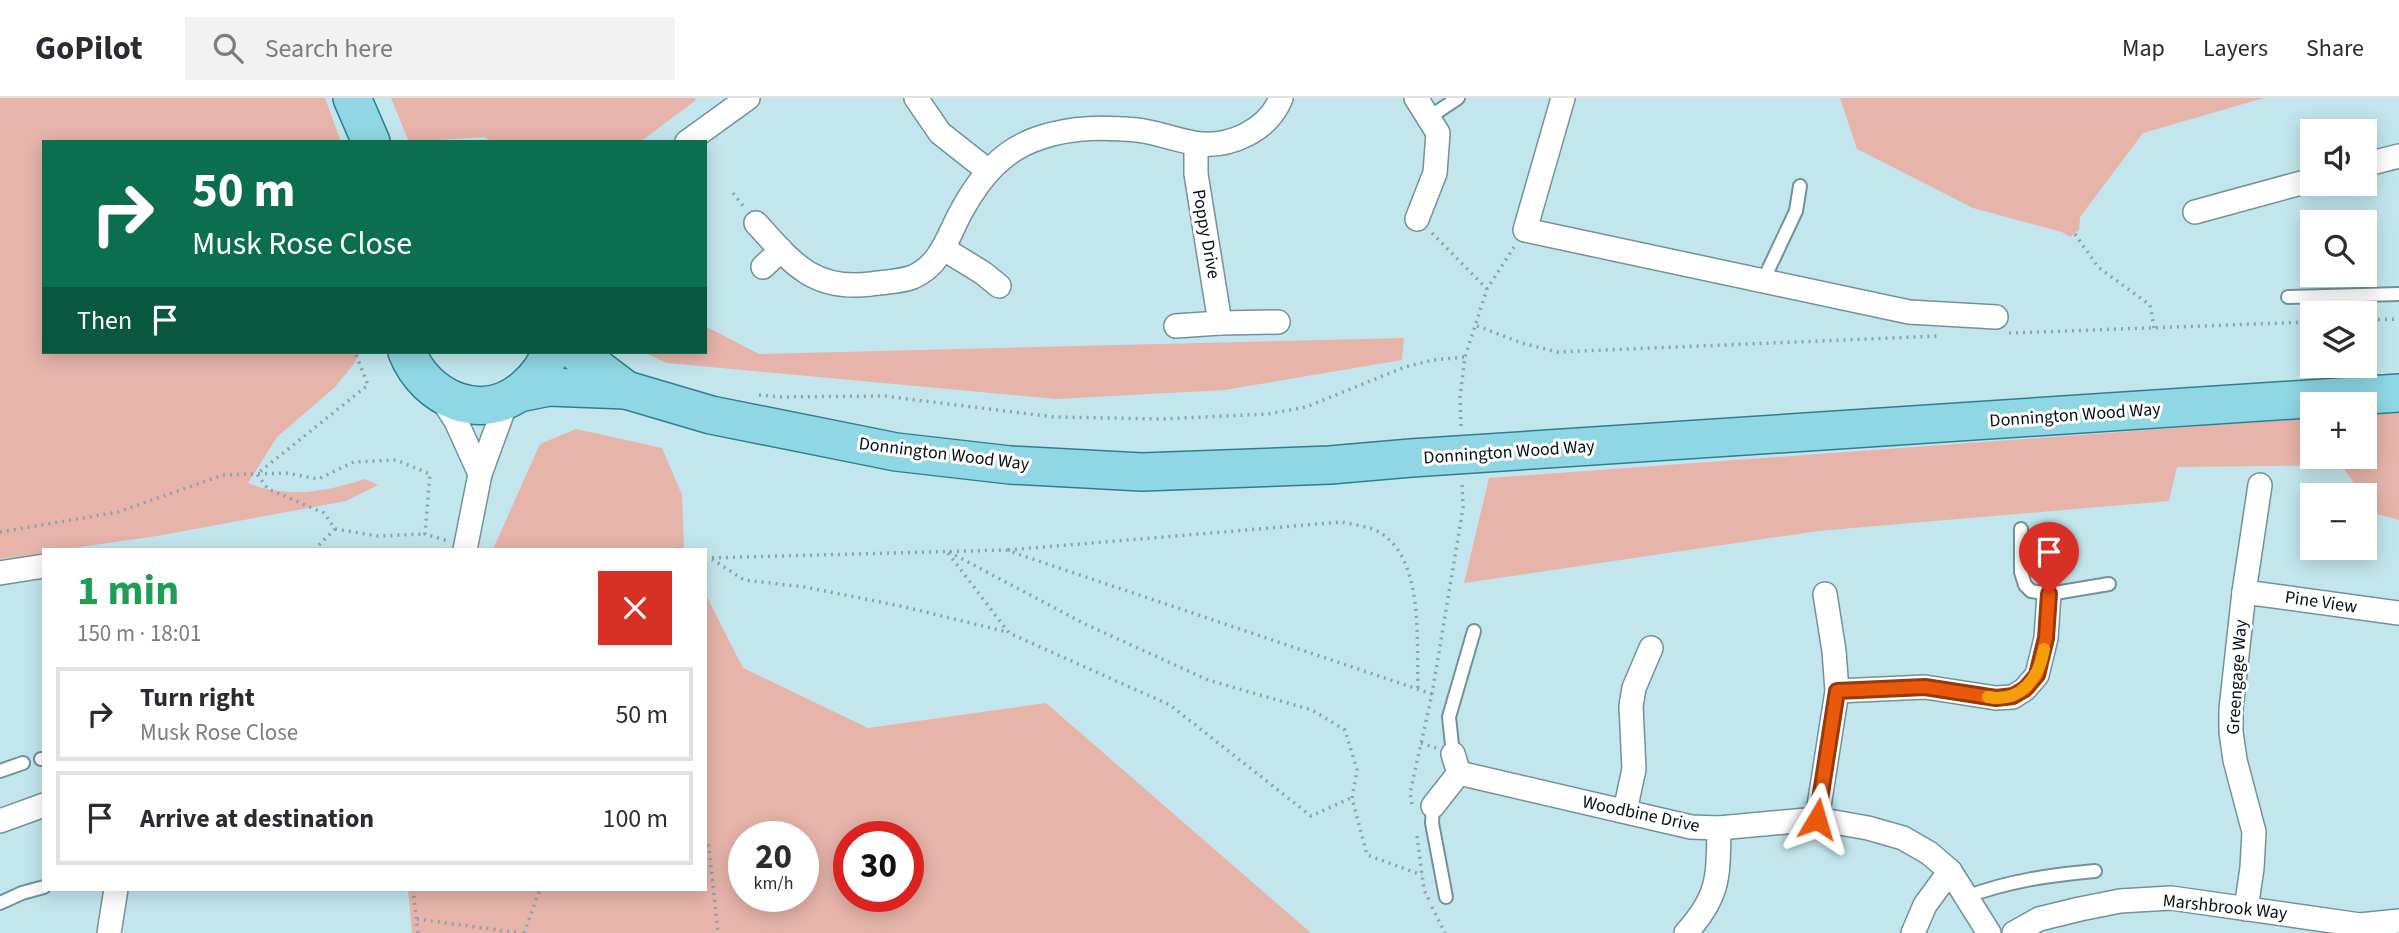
<!DOCTYPE html>
<html lang="en">
<head>
<meta charset="utf-8">
<style>
  body { margin:0; font-family:"Source Sans 3",sans-serif; background:#f2f2f3; color:#2b2b33; height:100vh; display:flex; flex-direction:column; font-size:26px; white-space:nowrap }
  * { box-sizing:border-box; margin:0 }
  p { font-size:23px; color:#7c7c81 }
  .icon { flex:none; width:38px; height:38px; fill:none; stroke:currentColor; stroke-width:2; stroke-linecap:round; stroke-linejoin:round }
  .map { position:relative; flex:1; overflow:hidden }
  .panel { position:absolute; left:42px; top:450px; width:665px; height:343px; display:flex; flex-direction:column; background:#fff; border-radius:0px; box-shadow:0 4px 18px #0003 }
  .panel>* { flex:none }
  .top-card { position:absolute; left:42px; top:42px; width:665px; height:214px; border-radius:0px; box-shadow:0 4px 18px #0003; background:#0b6e4f; color:#fff; overflow:hidden }
  .controls { position:absolute; left:2300px; top:21px; display:grid; gap:14px }
  .controls a { display:grid; place-items:center; width:77px; height:77px; border-radius:0px; background:#fff; box-shadow:0 4px 18px #0003; font-size:35px }
  .speed { position:absolute; left:728px; top:723px; display:flex; gap:14px; font-size:35px; font-weight:700; text-align:center }
  .speed>* { display:grid; place-content:center; width:91px; height:91px; border-radius:50%; background:#fff; box-shadow:0 4px 18px #0003; line-height:1 }
  .speed small { font-size:18px; font-weight:400 }
  .speed .limit { border:10px solid #d22; background:#fff; color:#111 }
  .pin { position:absolute; display:grid; place-items:center; width:60px; height:60px; color:#fff; margin:-72px -30px; border-radius:50% 50% 50% 0; rotate:-45deg; box-shadow:0 0 7px #0007 }
  .pin .icon { rotate:45deg }
  .me { position:absolute; width:77px; margin:-38px; rotate:7deg; stroke-linejoin:round; filter:drop-shadow(0 0 5px #0008) }
  .turn { display:flex; align-items:center; gap:24px; height:147px; padding:0 35px; font-size:32px }
  .turn .icon { width:91px; height:91px; stroke-width:2.5 }
  .turn b { display:block; font-size:49px; line-height:60px }
  .then { display:flex; align-items:center; height:66px; padding:0 35px; background:#0003; gap:14px; font-size:26px }
  .round { display:grid; place-items:center; flex:none; width:74px; height:74px; border-radius:0px; background:#f2f2f3 }
  .head { display:flex; align-items:center; justify-content:space-between; height:119px; padding:0 35px }
  h1 { font-size:42px; font-weight:700; line-height:52px; color:#1e9e55 }
  ul { padding:0; list-style:none }
  li { display:flex; align-items:center; gap:21px; height:94px; margin:0 14px 10px; padding:0 21px; border:4px solid #e1e1e2; border-radius:0px }
  li div { flex:1 }
  li b { display:block; font-size:26px }
  li em { font-style:normal }
  header { display:flex; align-items:center; gap:42px; box-sizing:border-box; height:98px; padding:0 35px; background:#fff; border-bottom:2px solid #e1e1e2 }
  header strong { font-size:33px }
  nav { display:flex; gap:38px; margin-inline-start:auto; font-size:24px }
  .search { width:490px; height:63px; background:#f2f2f3; display:flex; align-items:center; gap:18px; box-sizing:border-box; padding:0 24px; border-radius:0px; color:#7c7c81; font-size:26px }
  .map>svg:first-child { display:block }
  .green { fill:#e7b4a9; fill-rule:evenodd }
  .lines { fill:none; stroke-linecap:round; stroke-linejoin:round }
  .service-casing { stroke:#719299; stroke-width:16 }
  .minor-casing { stroke:#719299; stroke-width:26 }
  .primary-casing { stroke:#2d7f8e; stroke-width:40 }
  .path { stroke:#88a4ab; stroke-width:3.5; stroke-dasharray:2 5; stroke-linecap:butt }
  .service { stroke:#fff; stroke-width:12 }
  .minor { stroke:#fff; stroke-width:23 }
  .primary { stroke:#8fd7e4; stroke-width:37 }
  .route-casing { stroke:#983908; stroke-width:18 }
  .route { stroke:#ea580c; stroke-width:12 }
  .slow { stroke:#f59e0b; stroke-width:12 }
  .labels { text-anchor:middle; dominant-baseline:central; stroke-width:6; stroke-linejoin:round; paint-order:stroke }
  .street-label { font-size:18px; fill:#030f11; stroke:#fff }
</style>
</head>
<body>
<header>
<strong>GoPilot</strong>
<div class="search"><svg class="icon" aria-label="search" viewBox="0 0 24 24"><circle cx="10" cy="10" r="6"/><path d="M15 15l6 6"/></svg>Search here</div>
<nav><a>Map</a><a>Layers</a><a>Share</a></nav>
</header>
<div class="map">
<svg width="2399" height="835" viewBox="0 0 2399 835">
  <rect width="100%" height="100%" fill="#c3e6ee"/>
  <!-- green -->
  <g class="green">
    <path d="M0 0H325L341 44H44V254H360L353 267 335 289 277 339 248 385C288 401 325 394 365 381L378 387 346 403 157 438 66 451 44 452V455L0 461Z"/>
    <path d="M391 0H694L696 2 640 44H493L484 39 409 44Z"/>
    <path d="M1840 0H2264L2143 35 2080 119 2079 132 2070 139 2062 134 1973 110 1857 51Z"/>
    <path d="M705 228 759 256 1404 240 1402 262 1225 292 1056 301 667 265 643 254H705Z"/>
    <path d="M2399 315V422L2377 416 2341 367 2177 369 2169 403 1818 433 1464 485 1489 380 2312 320V359H2364V317Z"/>
    <path d="M576 331 662 350 682 397 684 451H493L540 346Z"/>
    <path d="M705 495 743 570 868 630 1046 605 1311 835H412L408 791H705ZM744 738H803V798H744ZM849 738H908V798H849Z"/>
  </g>
  <g class="lines">
    <!-- service casing -->
    <g class="service-casing">
      <g id="service">
        <path d="M1428 20 1458 0"/>
        <path d="M1763 183 1796 113 1800 88"/>
        <path d="M2288 199 2399 196"/>
        <path d="M2021 431V474L2025 487 2031 493 2049 496 2109 486"/>
        <path d="M1453 656 1449 619 1474 533"/>
        <path d="M41 661H44"/>
        <path d="M0 673 23 665"/>
        <path d="M1433 708 1432 725 1446 799"/>
        <path d="M1966 799C2008 783 2050 777 2095 773"/>
        <path d="M0 805 22 795 44 789"/>
      </g>
    </g>
    <!-- minor casing -->
    <g class="minor-casing">
      <g id="minor">
        <path d="M916 0 940 35 987 72"/>
        <path d="M1416 0 1438 35 1435 75 1417 121"/>
        <path d="M1563 0 1525 132 1909 214 1996 219"/>
        <path d="M687 44 748 0"/>
        <path d="M1196 46V76L1220 225 1278 224"/>
        <path d="M2364 67 2399 58"/>
        <path d="M2195 114 2312 82"/>
        <path d="M756 125C792 165 813 193 871 186 884 184 900 184 913 179 942 166 948 137 962 112 981 78 1003 51 1042 39 1073 29 1104 29 1137 32 1156 34 1175 42 1194 45 1228 51 1268 33 1281 0"/>
        <path d="M944 151 983 175 999 188"/>
        <path d="M763 169 781 152"/>
        <path d="M1176 228 1220 225"/>
        <path d="M440 298 456 323 480 376"/>
        <path d="M465 452 480 376 507 302"/>
        <path d="M0 475 44 468"/>
        <path d="M2244 494 2399 515"/>
        <path d="M1837 593 1925 589 1996 600 2013 599 2025 591 2037 577 2046 540 2049 496"/>
        <path d="M1459 675 1691 729 1719 730 1817 721 1868 730 1903 740 1929 755 1950 773 1989 835"/>
        <path d="M1433 708 1459 675 1453 656"/>
        <path d="M1625 713 1634 671 1631 608 1634 590 1651 550"/>
        <path d="M1817 721 1837 593 1834 553 1825 496"/>
        <path d="M0 723 44 707"/>
        <path d="M2246 811 2252 770 2254 734 2235 662 2231 634V611L2244 494 2260 387"/>
        <path d="M109 835 116 791"/>
        <path d="M1686 835C1720 797 1718 779 1719 730"/>
        <path d="M1913 835 1925 807 1950 773"/>
        <path d="M2014 835 2039 821 2080 811 2120 803 2171 800 2360 827 2399 823"/>
      </g>
    </g>
    <!-- primary casing -->
    <g class="primary-casing">
      <g id="primary">
        <path d="M352 0 371 44"/>
        <path d="M407 254C426 302 484 327 526 289 536 280 546 268 550 254"/>
        <path d="M576 254 626 292"/>
        <path d="M519 295 549 289 626 292 711 317 896 354 1010 367 1142 374 1330 367 1411 360 2399 295"/>
      </g>
    </g>
    <!-- path -->
    <g class="path">
      <path d="M733 95 744 109"/>
      <path d="M1432 135 1487 191"/>
      <path d="M2075 136 2098 169 2150 207 2154 230"/>
      <path d="M2364 222 2399 221"/>
      <path d="M1477 228 1522 245 1557 254 1939 238"/>
      <path d="M2009 235 2312 224"/>
      <path d="M759 297 780 299 884 298 1054 319 1162 321 1268 316 1306 309 1405 269 1433 262 1465 259"/>
      <path d="M1461 328 1460 299 1465 259 1487 191 1514 149"/>
      <path d="M335 431 378 438 425 436"/>
      <path d="M0 434 118 414 223 377 286 375 318 381 354 364 396 362 430 376 425 436 448 443"/>
      <path d="M314 452 335 431 324 415 268 391 257 376 368 287 355 254"/>
      <path d="M1008 452 1342 424C1353 427 1369 428 1379 434 1425 461 1416 544 1418 590"/>
      <path d="M949 454 1085 526 1208 582 1312 612 1345 632 1357 672 1352 700 1367 757 1422 777"/>
      <path d="M948 455 1009 535 1170 607 1311 718 1351 700"/>
      <path d="M705 460 1006 452 1432 596"/>
      <path d="M712 461 744 482 805 489 905 509 1007 534"/>
      <path d="M1421 645 1436 650"/>
      <path d="M1412 706 1410 695 1432 596 1463 410 1462 384"/>
      <path d="M1417 738 1424 792 1429 802"/>
      <path d="M705 740 709 749 718 835"/>
      <path d="M413 791 418 835"/>
      <path d="M1432 809 1445 835"/>
      <path d="M417 821 521 835"/>
      <path d="M524 835 540 791"/>
    </g>
    <!-- service -->
    <use href="#service" class="service"/>
    <!-- minor -->
    <use href="#minor" class="minor"/>
    <!-- primary -->
    <use href="#primary" class="primary"/>
  </g>
  <g class="lines">
    <!-- route casing -->
    <g class="route-casing">
      <path id="route" d="M1817 721 1837 593 1925 589 1996 600 2013 598 2025 591 2037 577 2046 540 2049 496"/>
    </g>
    <!-- route -->
    <use href="#route" class="route"/>
    <!-- slow -->
    <path class="slow" d="M1988 599C2020 605 2039 581 2044 551"/>
  </g>
  <g class="labels">
    <!-- street labels -->
    <g class="street-label">
      <text transform="translate(1206 136) rotate(80)">Poppy Drive</text>
      <text transform="translate(2075 317) rotate(-4)">Donnington Wood Way</text>
      <text transform="translate(1509 354) rotate(-4)">Donnington Wood Way</text>
      <text transform="translate(944 356) rotate(7)">Donnington Wood Way</text>
      <text transform="translate(2321 504) rotate(8)">Pine View</text>
      <text transform="translate(2237 579) rotate(-86)">Greengage Way</text>
      <text transform="translate(1641 716) rotate(12)">Woodbine Drive</text>
      <text transform="translate(2225 809) rotate(6)">Marshbrook Way</text>
    </g>
  </g>
</svg>
<div class="controls">
<a><svg class="icon" aria-label="sound" viewBox="0 0 24 24"><path d="M4 9h4l5-4v14l-5-4H4zM17 9q2 3 0 6"/></svg></a>
<a><svg class="icon" aria-label="search" viewBox="0 0 24 24"><circle cx="10" cy="10" r="6"/><path d="M15 15l6 6"/></svg></a>
<a><svg class="icon" aria-label="layers" viewBox="0 0 24 24"><path d="M12 4l9 5-9 5-9-5zM3 14l9 5 9-5"/></svg></a>
<a>+</a>
<a>−</a>
</div>
<div class="speed"><div>20<small>km/h</small></div><div class="limit">30</div></div>
<div class="pin" style="left:2049px;top:496px;background:#d93025"><svg class="icon" aria-label="arrive" viewBox="0 0 24 24"><path d="M6 21V4h12l-3 4 3 4H6"/></svg></div>
<svg class="me" style="left:1817px;top:721px" viewBox="-20 -20 40 40"><path d="M0-17L14 15 0 8-14 15z" fill="#ea580c" stroke="#fff" stroke-width="4"/></svg>
<div class="top-card">
<div class="turn"><svg class="icon" aria-label="right" viewBox="0 0 24 24"><path d="M7 20v-9h11M14 6l5 5-5 5"/></svg><div><b>50 m</b>Musk Rose Close</div></div>
<div class="then">Then<svg class="icon" aria-label="arrive" viewBox="0 0 24 24"><path d="M6 21V4h12l-3 4 3 4H6"/></svg></div>
</div>
<section class="panel">
<div class="head"><div><h1>1 min</h1><p>150 m · 18:01</p></div><a class="round" style="background:#d93025;color:#fff"><svg class="icon" aria-label="close" viewBox="0 0 24 24"><path d="M6 6l12 12M18 6L6 18"/></svg></a></div>
<ul>
<li><svg class="icon" aria-label="right" viewBox="0 0 24 24"><path d="M7 20v-9h11M14 6l5 5-5 5"/></svg><div><b>Turn right</b><p>Musk Rose Close</p></div><em>50 m</em></li>
<li><svg class="icon" aria-label="arrive" viewBox="0 0 24 24"><path d="M6 21V4h12l-3 4 3 4H6"/></svg><div><b>Arrive at destination</b></div><em>100 m</em></li>
</ul>
</section>
</div>
</body>
</html>
